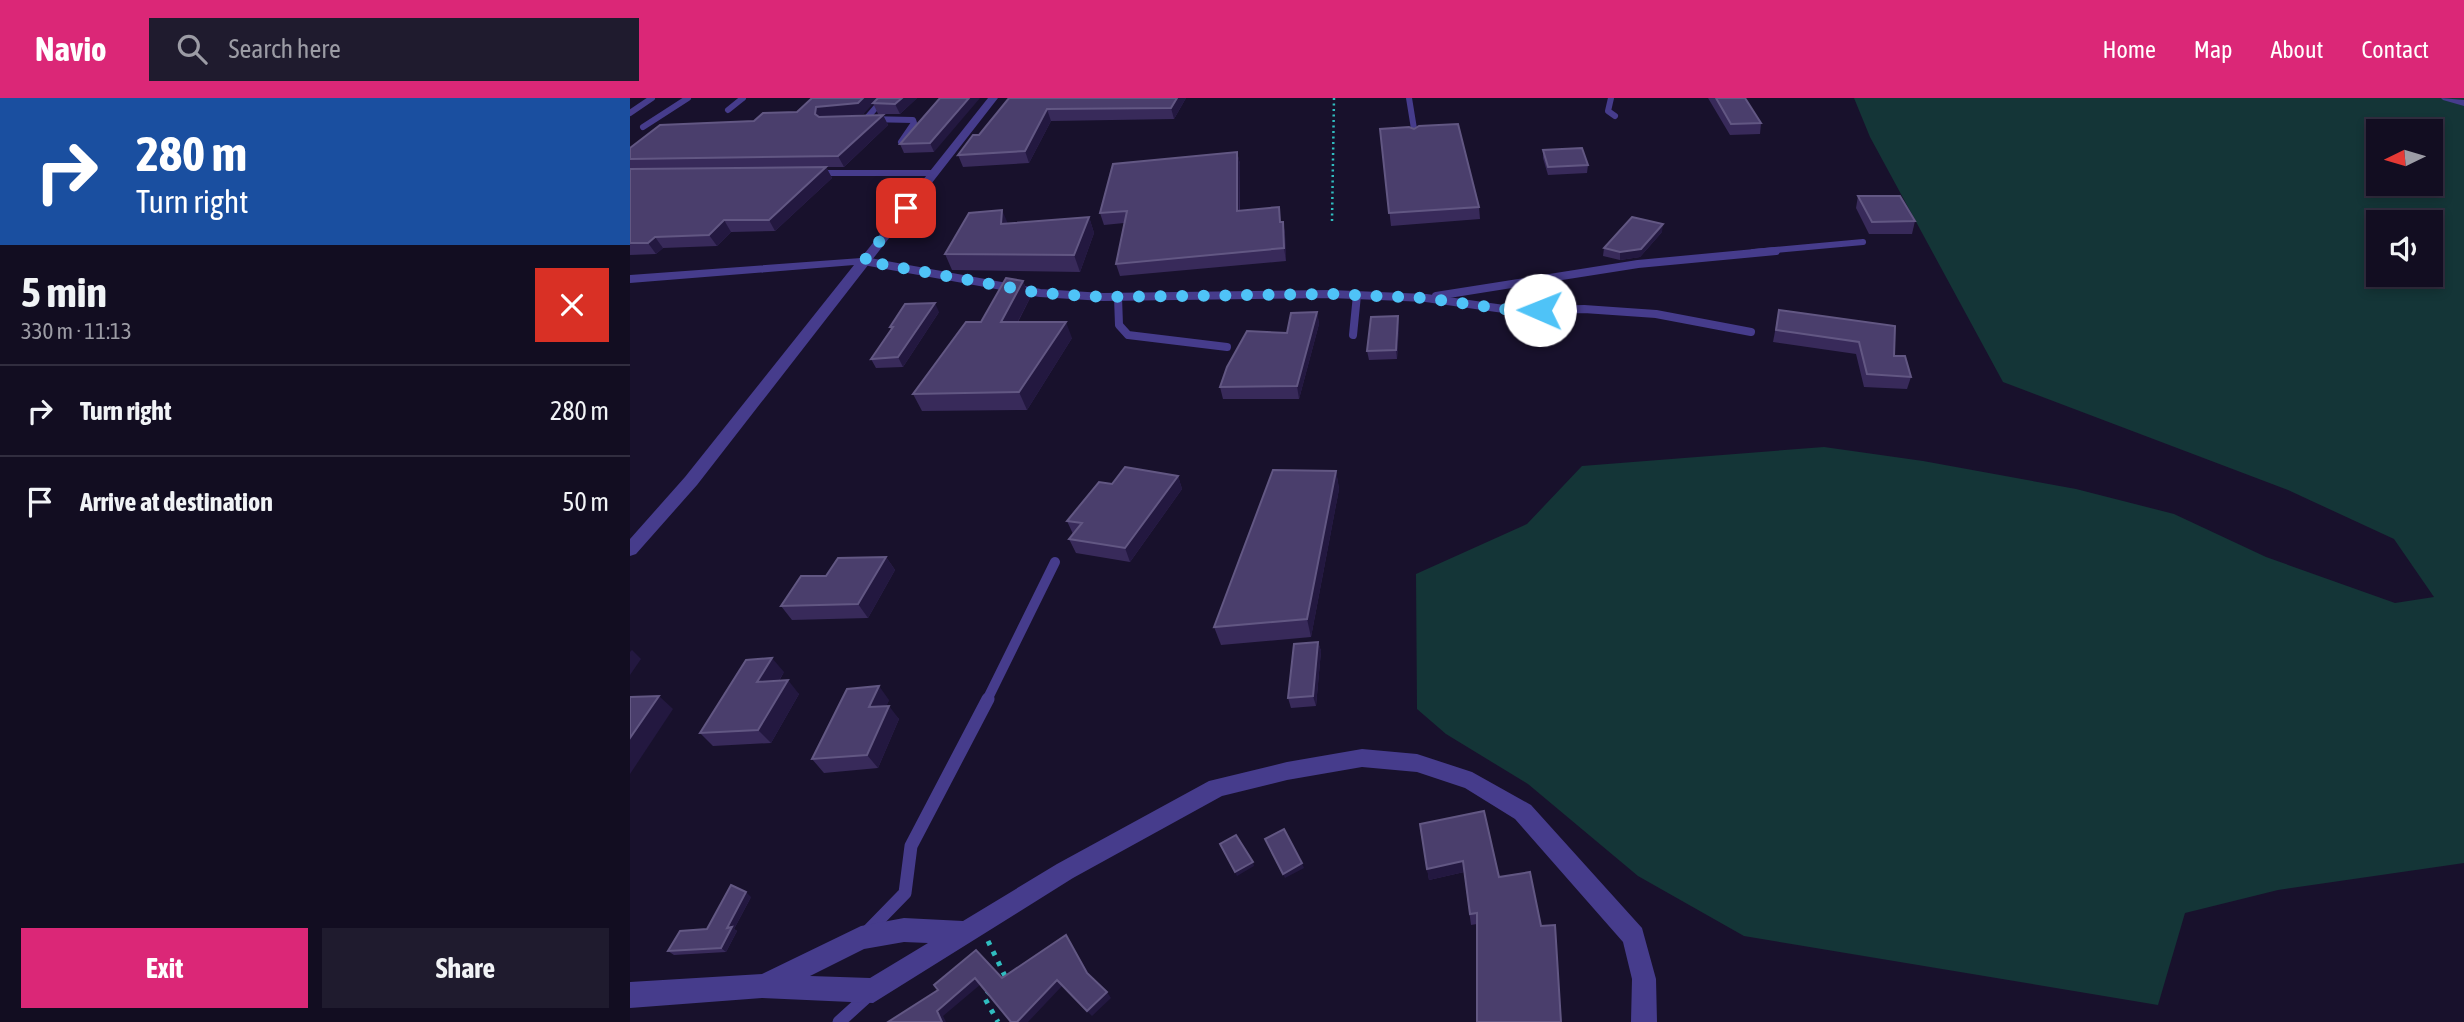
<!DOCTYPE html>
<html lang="en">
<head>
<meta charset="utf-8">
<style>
  body { margin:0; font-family:"Asap Condensed",sans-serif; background:#1f1b2e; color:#f1f3f6; height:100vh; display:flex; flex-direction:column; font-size:26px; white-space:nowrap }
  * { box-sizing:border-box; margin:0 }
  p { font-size:23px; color:#9c9ca5 }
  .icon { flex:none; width:38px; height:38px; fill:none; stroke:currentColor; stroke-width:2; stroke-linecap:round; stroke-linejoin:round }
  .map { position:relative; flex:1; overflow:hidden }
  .drawer { display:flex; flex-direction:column; background:#120d21; width:630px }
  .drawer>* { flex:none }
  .guide { background:#1a4fa0; color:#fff; overflow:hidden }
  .needle { width:46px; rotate:265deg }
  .controls { position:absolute; left:1736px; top:21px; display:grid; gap:14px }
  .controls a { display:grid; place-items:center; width:77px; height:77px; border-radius:0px; background:#120d21; box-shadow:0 4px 10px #0003,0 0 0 2px #312d3f; font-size:35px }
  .pin { position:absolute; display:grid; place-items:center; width:60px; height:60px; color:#fff; margin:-30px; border-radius:14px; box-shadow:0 4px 10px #0006 }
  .me { position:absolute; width:77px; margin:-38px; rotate:271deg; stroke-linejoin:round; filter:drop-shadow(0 0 5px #0008) }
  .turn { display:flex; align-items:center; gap:24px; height:147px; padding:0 21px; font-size:32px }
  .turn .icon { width:91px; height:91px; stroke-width:2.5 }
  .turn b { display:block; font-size:49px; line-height:60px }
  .round { display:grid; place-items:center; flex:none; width:74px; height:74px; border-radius:0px; background:#1f1b2e }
  .headline { display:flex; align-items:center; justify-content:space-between; height:119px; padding:0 21px }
  h1 { font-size:42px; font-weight:700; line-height:52px }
  .button { display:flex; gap:14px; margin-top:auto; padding:14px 21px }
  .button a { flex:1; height:80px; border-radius:0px; background:#db2777; color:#fff; font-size:28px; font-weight:700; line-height:80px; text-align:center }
  .button a+a { background:#1f1b2e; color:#f1f3f6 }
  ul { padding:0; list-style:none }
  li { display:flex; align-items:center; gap:21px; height:91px; padding:0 21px; border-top:2px solid #312d3f }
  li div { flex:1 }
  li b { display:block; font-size:26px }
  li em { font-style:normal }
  header { display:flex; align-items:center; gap:42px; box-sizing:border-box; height:98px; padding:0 35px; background:#db2777; color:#fff }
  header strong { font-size:33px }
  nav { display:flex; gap:38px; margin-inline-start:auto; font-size:24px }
  .search { width:490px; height:63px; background:#1f1b2e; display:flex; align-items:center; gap:18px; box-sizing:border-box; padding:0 24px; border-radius:0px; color:#9c9ca5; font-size:26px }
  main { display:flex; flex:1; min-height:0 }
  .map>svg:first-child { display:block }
  .green { fill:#143537; fill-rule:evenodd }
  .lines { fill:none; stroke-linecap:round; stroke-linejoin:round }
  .path-far1 { stroke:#30bdc0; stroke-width:2.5; stroke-dasharray:2 3.5; stroke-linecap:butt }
  .path { stroke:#30bdc0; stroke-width:5; stroke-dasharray:4.5 7; stroke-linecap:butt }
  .lane-far3 { stroke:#463c8c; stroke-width:6 }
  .lane-far2 { stroke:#463c8c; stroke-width:8 }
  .lane-far1 { stroke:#463c8c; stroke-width:10 }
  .lane { stroke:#463c8c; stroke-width:13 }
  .street { fill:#463c8c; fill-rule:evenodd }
  .wall { fill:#382a5a }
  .shaded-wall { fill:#231840 }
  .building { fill:#4a3e6c; stroke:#625783; stroke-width:2 }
  .route { stroke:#4fc3f7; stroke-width:12; stroke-dasharray:0 21.6 }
</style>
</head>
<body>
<header>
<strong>Navio</strong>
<div class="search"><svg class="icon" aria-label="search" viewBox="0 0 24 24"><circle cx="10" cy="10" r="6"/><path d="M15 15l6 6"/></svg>Search here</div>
<nav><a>Home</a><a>Map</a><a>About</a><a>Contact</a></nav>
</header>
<main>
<section class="drawer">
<div class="guide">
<div class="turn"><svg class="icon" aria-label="right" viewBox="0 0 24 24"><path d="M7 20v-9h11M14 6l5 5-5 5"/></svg><div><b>280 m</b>Turn right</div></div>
</div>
<div class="headline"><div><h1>5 min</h1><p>330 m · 11:13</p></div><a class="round" style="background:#d93025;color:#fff"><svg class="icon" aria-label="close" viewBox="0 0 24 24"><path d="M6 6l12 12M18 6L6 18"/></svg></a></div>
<ul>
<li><svg class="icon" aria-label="right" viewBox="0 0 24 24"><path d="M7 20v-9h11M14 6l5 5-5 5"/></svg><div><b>Turn right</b></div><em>280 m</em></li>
<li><svg class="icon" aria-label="arrive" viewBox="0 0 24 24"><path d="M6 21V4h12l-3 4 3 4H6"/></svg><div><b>Arrive at destination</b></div><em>50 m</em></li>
</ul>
<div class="button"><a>Exit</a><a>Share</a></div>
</section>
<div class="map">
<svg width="1834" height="924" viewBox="0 0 1834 924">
  <rect width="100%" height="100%" fill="#18112c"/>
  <!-- green -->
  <path class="green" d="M1224 0H1834V765L1648 792 1555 815 1528 907 1114 838 1008 778 898 686 816 636 787 611 786 476 897 426 952 368 1194 349 1293 363 1446 391 1544 416 1636 459 1765 505 1804 499 1764 441 1658 392 1373 284 1240 39ZM1748 33H1801V86H1748ZM1748 124H1801V177H1748Z"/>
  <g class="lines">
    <!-- path-far1 -->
    <path class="path-far1" d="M702 123 704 0"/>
    <!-- path -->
    <g class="path">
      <path d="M358 843 375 878 371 881"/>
      <path d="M360 893 354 899 368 924"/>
    </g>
    <!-- lane-far3 -->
    <g class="lane-far3">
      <path d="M254 0 236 21 283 22 284 25 271 44"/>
      <path d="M779 0 785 37"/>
      <path d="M981 0 978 13 985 18"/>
      <path d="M98 12 113 0"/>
      <path d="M0 15 22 0"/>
      <path d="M13 29 58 0"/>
      <path d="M187 75H304"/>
      <path d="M1123 154 1233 144"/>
    </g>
    <!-- lane-far2 -->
    <g class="lane-far2">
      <path d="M234 163 410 195 473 199 701 196 796 200 888 213 954 211 1026 216 1121 234"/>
      <path d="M806 198 1008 166 1146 153"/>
      <path d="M488 199 489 227 498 237 597 249"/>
      <path d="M723 237 727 197"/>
    </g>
    <!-- lane-far1 -->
    <path class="lane-far1" d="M357 602 425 464"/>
    <!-- lane -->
    <g class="lane">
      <path d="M236 835 275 795 281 748 358 601"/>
      <path d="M209 924 241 895"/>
    </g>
    <!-- street -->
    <g class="street">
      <path d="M358 0H368L67 387 6 456 0 458V441L55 379 224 167 0 185V177L231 160Z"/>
      <path d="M1811 0 1834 2V8L1813 2Z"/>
      <path d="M732 651 787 656 842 674 901 707 1012 830 1026 881 1027 924H1001L1002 881 993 844 885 721 835 690 787 674 732 669 657 682 592 698 443 780 243 905 132 900 0 910V884L132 876 231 828 274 820 333 823 427 766 579 683 657 664ZM274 844 298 845 240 880 180 878 234 851Z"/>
    </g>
  </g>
  <!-- wall -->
  <g class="wall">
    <path d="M182 0H287L270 16H248L243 5 233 16 204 18 253 17 258 27 214 69H196L202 80 145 133 101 134 87 148 33 150 26 156 0 157V50L167 14Z"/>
    <path d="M310 0 304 54 274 55 270 46Z"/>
    <path d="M379 0H556L544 21 421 23 399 65 333 69 328 57 349 37Z"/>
    <path d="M1078 0H1115L1131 25 1130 36 1100 37Z"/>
    <path d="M750 31H784L849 109 850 121 761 128Z"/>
    <path d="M913 52 958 67 957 75 918 77 913 60Z"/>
    <path d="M607 54 610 66V113L653 124 655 136 656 163 490 178 486 166 494 125 474 127 470 115Z"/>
    <path d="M1228 98 1285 123 1282 136H1239L1226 110Z"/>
    <path d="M459 119 464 135 450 174 322 172 315 156Z"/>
    <path d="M1032 134 1010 159 990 162 973 158 974 150Z"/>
    <path d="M393 183 400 200 388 224 442 240 397 312 292 313 283 296 351 224Z"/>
    <path d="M1149 212 1264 258 1281 279 1277 291 1234 289 1226 256 1143 244Z"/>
    <path d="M309 214 273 269 246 270 241 261 261 232 260 229Z"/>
    <path d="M687 214 689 226 669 301H593L590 289 657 235Z"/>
    <path d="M768 218 769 227 767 261 739 262 737 253Z"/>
    <path d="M706 373 709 391 681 539 591 547 584 529Z"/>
    <path d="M548 378 552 391 500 464 446 455 439 441 443 436 437 423 482 386Z"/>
    <path d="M256 459 265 472 238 520 162 522 151 508 196 478Z"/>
    <path d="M688 544 691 553 686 608 661 610 658 600Z"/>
    <path d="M154 574 149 583 169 596 141 645 83 648 70 635Z"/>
    <path d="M259 602 256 608 269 621 248 670 194 675 182 661Z"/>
    <path d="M790 726 869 779 911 828 847 826 841 827 834 774 799 782Z"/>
    <path d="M121 799 104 831 107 833 96 854 44 857 38 853 77 831Z"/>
  </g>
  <!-- shaded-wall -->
  <g class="shaded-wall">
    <path d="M233 0H249L233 16 191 20 185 16 186 9Z"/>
    <path d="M272 0H287L270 16 265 6Z"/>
    <path d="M339 0H350L304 54 300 45Z"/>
    <path d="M547 0H556L544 21 541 10Z"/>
    <path d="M417 11 421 23 399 65 395 53Z"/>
    <path d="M253 17 258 27 214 69 208 58Z"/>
    <path d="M607 54 610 66 609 125 607 113Z"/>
    <path d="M196 69 202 80 145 133 139 122Z"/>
    <path d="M372 112 379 128 371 126Z"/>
    <path d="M459 119 464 135 450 174 444 157Z"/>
    <path d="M94 122 101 134 87 148 79 137Z"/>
    <path d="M653 124 655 136 656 163 654 150Z"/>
    <path d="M1033 126 1032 134 1010 159 990 162V154Z"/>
    <path d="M25 139 33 150 26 156 18 145Z"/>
    <path d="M393 183 400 200 379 240 371 224Z"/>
    <path d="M305 205 309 214 273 269 268 259Z"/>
    <path d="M687 214 689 226 669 301 667 288Z"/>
    <path d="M768 218 769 227 767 261 766 252Z"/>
    <path d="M436 224 442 240 397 312 389 294Z"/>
    <path d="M706 373 709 391 681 539 677 521Z"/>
    <path d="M548 378 552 391 500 464 495 450Z"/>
    <path d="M256 459 265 472 238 520 228 506Z"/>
    <path d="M688 544 691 553 686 608 683 598Z"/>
    <path d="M2 552 11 561 0 577V554Z"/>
    <path d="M142 560 154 574 140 597 127 584Z"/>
    <path d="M158 582 169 596 141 645 128 632Z"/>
    <path d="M249 588 259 602 250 623 239 609Z"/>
    <path d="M29 598 43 611 0 676V640Z"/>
    <path d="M259 608 269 621 248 670 237 657Z"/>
    <path d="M833 763 834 774 799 782 797 771Z"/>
    <path d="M623 764 624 768 607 778 605 774Z"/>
    <path d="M672 765 674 770 655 780 653 776Z"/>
    <path d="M116 794 121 799 104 831 107 833 96 854 91 850 97 830Z"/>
    <path d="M436 837 440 844 462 881 457 875Z"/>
    <path d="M345 880 351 886 313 918 316 924H312L307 913Z"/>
    <path d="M427 882 432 888 398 924H387Z"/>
    <path d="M477 894 481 900 462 918 457 913Z"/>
  </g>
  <!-- building -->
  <g class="building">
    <path d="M182 0H233L228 5 186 9 185 16 189 19 253 17 208 58 0 61V50L30 27 124 23 133 15 167 14Z"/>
    <path d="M248 0H272L265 6 243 5Z"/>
    <path d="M310 0H339L300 45 270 46Z"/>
    <path d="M379 0H547L541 10 417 11 395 53 328 57 343 37H349Z"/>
    <path d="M1086 0H1115L1131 25 1101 26Z"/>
    <path d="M828 26 849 109 759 115 750 31 779 29 784 31 789 28Z"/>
    <path d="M952 50 958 67 918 69 913 52Z"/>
    <path d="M607 54V113L649 109 650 124H653L654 150 486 166 497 113 470 115 483 66Z"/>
    <path d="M196 69 139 122H94L79 137 25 139 18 145H0V71Z"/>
    <path d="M1228 98H1270L1285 123 1242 124Z"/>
    <path d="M372 112 371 126 459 119 444 157 315 156 339 115Z"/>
    <path d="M1002 119 1033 126 1011 151 990 154 974 150Z"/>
    <path d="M376 180 393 183 371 224H436L389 294 283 296 336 224H351Z"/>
    <path d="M305 205 268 259 241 261 263 229H260L275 206Z"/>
    <path d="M1149 212 1265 228 1264 258H1275L1281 279 1237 276 1229 244 1146 232Z"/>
    <path d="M687 214 667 288 590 289 597 269 617 233 657 235 661 215Z"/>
    <path d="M768 218 766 252 737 253 741 219Z"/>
    <path d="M495 369 548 378 495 450 439 441 452 425 437 423 469 384 482 386Z"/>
    <path d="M643 372 706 373 677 521 584 529Z"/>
    <path d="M256 459 228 506 151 508 171 478H196L208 460Z"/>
    <path d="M688 544 683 598 658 600 664 546Z"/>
    <path d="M142 560 127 584 158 582 128 632 70 635 116 562Z"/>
    <path d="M249 588 239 609 259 608 237 657 182 661 217 591Z"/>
    <path d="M29 598 0 640V599Z"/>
    <path d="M854 713 869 779 900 774 911 828 925 827 931 924H847V815L840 816 833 763 797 771 790 726Z"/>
    <path d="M654 731 672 765 653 776 635 741Z"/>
    <path d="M606 737 623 764 605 774 590 746Z"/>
    <path d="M101 787 116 794 97 830 102 829 91 850 38 853 50 833 77 831Z"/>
    <path d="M436 837 457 875 477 894 457 913 427 882 387 924H381L345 880 307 913 312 924H258L308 892 304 887 346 852 372 880Z"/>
  </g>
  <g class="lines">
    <!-- route -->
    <path class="route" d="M276 110 234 163 410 195 473 199 701 196 796 200 888 213 910 212"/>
  </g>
</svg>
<div class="controls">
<a><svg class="needle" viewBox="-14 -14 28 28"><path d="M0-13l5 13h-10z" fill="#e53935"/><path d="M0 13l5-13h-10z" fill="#9c9ca5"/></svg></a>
<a><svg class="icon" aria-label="sound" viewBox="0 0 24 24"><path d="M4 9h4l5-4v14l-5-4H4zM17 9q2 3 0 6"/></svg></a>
</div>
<div class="pin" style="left:276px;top:110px;background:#d93025"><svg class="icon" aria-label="arrive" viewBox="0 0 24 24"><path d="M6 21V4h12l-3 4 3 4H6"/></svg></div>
<svg class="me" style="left:910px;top:212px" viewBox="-20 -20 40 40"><circle r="19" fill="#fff"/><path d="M0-13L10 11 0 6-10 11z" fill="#4fc3f7"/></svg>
</div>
</main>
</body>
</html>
